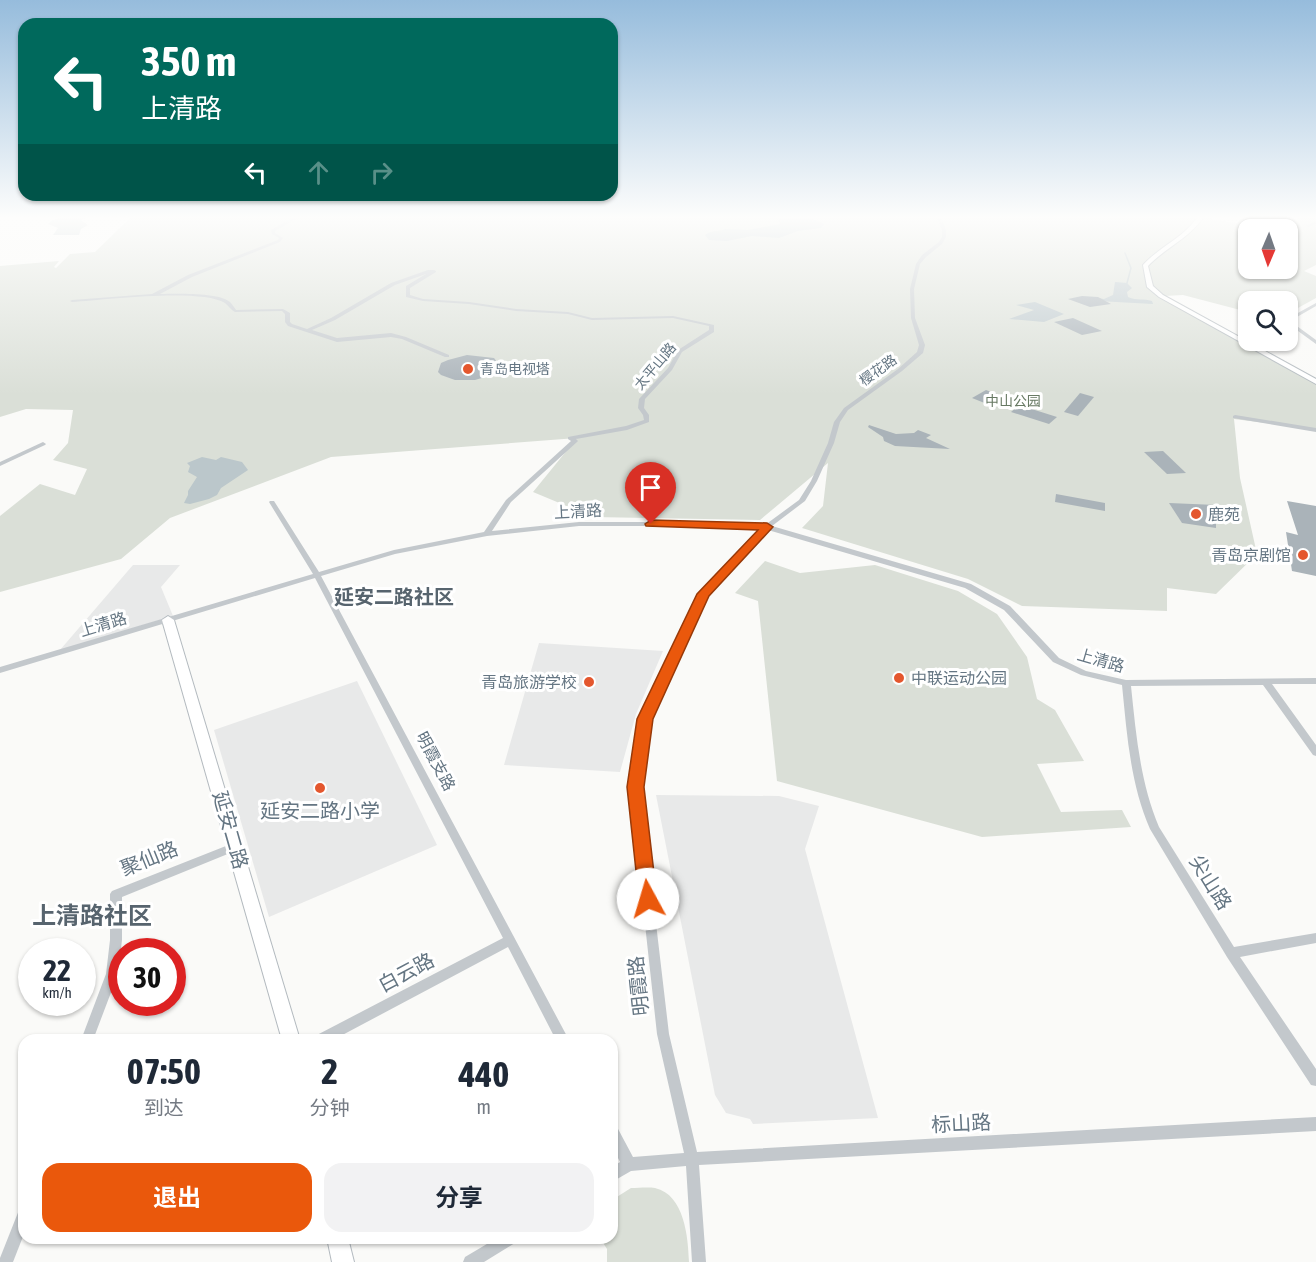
<!DOCTYPE html>
<html lang="zh">
<head>
<meta charset="utf-8">
<style>
  body { margin:0; font-family:"Asap Condensed","Noto Sans SC",sans-serif; background:#f2f2f3; color:#1f2937; height:100vh; display:flex; flex-direction:column; font-size:22px; white-space:nowrap }
  * { box-sizing:border-box; margin:0 }
  p { font-size:20px; color:#747a83 }
  .icon { flex:none; width:33px; height:33px; fill:none; stroke:currentColor; stroke-width:2; stroke-linecap:round; stroke-linejoin:round }
  .map { position:relative; flex:1; overflow:hidden }
  .side { position:absolute; left:18px; top:1034px; width:600px; height:210px; display:flex; flex-direction:column; background:#fff; border-radius:18px; box-shadow:0 2px 4px #0004 }
  .side>* { flex:none }
  .banner { position:absolute; left:18px; top:18px; width:600px; height:183px; border-radius:18px; box-shadow:0 2px 4px #0004; background:#00695c; color:#fff; overflow:hidden }
  .needle { width:39px; rotate:182deg }
  .fabs { position:absolute; left:1238px; top:219px; display:grid; gap:12px }
  .fabs a { display:grid; place-items:center; width:60px; height:60px; border-radius:12px; background:#fff; box-shadow:0 2px 4px #0004; font-size:30px }
  .speed { position:absolute; left:18px; top:938px; display:flex; gap:12px; font-size:30px; font-weight:700; text-align:center }
  .speed>* { display:grid; place-content:center; width:78px; height:78px; border-radius:50%; background:#fff; box-shadow:0 2px 4px #0004; line-height:1 }
  .speed small { font-size:15px; font-weight:400 }
  .speed .limit { border:9px solid #d22; background:#fff; color:#111 }
  .pin { position:absolute; display:grid; place-items:center; width:51px; height:51px; color:#fff; margin:-62px -26px; border-radius:50% 50% 50% 0; rotate:-45deg; box-shadow:0 0 6px #0007 }
  .pin .icon { rotate:45deg }
  .me { position:absolute; width:66px; margin:-33px; rotate:354deg; stroke-linejoin:round; filter:drop-shadow(0 0 4px #0008) }
  .turn { display:flex; align-items:center; gap:21px; height:126px; padding:0 24px; font-size:27px }
  .turn .icon { width:78px; height:78px; stroke-width:2.5 }
  .turn b { display:block; font-size:42px; line-height:51px }
  .lanes { display:flex; align-items:center; height:57px; padding:0 24px; background:#0003; justify-content:center; gap:30px; direction:ltr }
  .lanes .off { opacity:.35 }
  .eta { display:flex; justify-content:space-evenly; align-items:center; height:102px; text-align:center }
  .eta b { font-size:36px; font-weight:700; line-height:42px }
  .cta { display:flex; gap:12px; margin-top:auto; padding:12px 24px }
  .cta a { flex:1; height:69px; border-radius:18px; background:#ea580c; color:#fff; font-size:24px; font-weight:700; line-height:69px; text-align:center }
  .cta a+a { background:#f2f2f3; color:#1f2937 }
  .map>svg:first-child { display:block }
  .built { fill:#e8e9e9 }
  .green { fill:#dadfd7; fill-rule:evenodd }
  .water { fill:#bbc7cb }
  .lines { fill:none; stroke-linecap:round; stroke-linejoin:round }
  .stream { stroke:#bbc7cb; stroke-width:1.5 }
  .building { fill:#aab3b9 }
  .secondary-casing { stroke:#b3babf; stroke-width:2 }
  .street { fill:#c3c8cc; fill-rule:evenodd }
  .secondary { fill:#fff; fill-rule:evenodd }
  .route { fill:#ea580c; stroke:#983908; stroke-width:1.5 }
  .poi-dot { fill:#e4572e; stroke:#fff; stroke-width:2 }
  .labels { text-anchor:middle; dominant-baseline:central; stroke-width:6; stroke-linejoin:round; paint-order:stroke }
  .far-street-label { font-size:14px; fill:#657683; stroke:#fff }
  .far-poi-label { font-size:14px; fill:#657683; stroke:#fff; text-anchor:start }
  .far-park-label { font-size:14px; fill:#687a64; stroke:#fff }
  .street-label { font-size:16px; fill:#657683; stroke:#fff }
  .poi-label { font-size:16px; fill:#657683; stroke:#fff; text-anchor:start }
  .quarter-label { font-size:20px; font-weight:bold; fill:#57646e; stroke:#fff }
  .near-poi-label { font-size:20px; fill:#657683; stroke:#fff }
  .near-street-label { font-size:20px; fill:#657683; stroke:#fff }
  .near-quarter-label { font-size:24px; font-weight:bold; fill:#57646e; stroke:#fff }
</style>
</head>
<body>
<div class="map">
<svg width="1316" height="1262" viewBox="0 0 1316 1262">
  <rect width="100%" height="100%" fill="#fafaf8"/>
  <!-- built -->
  <g class="built">
    <path d="M133 565H180L161 587 173 616 60 650Z"/>
    <path d="M539 643 663 651 636 714 620 772 504 765Z"/>
    <path d="M357 681 437 845 269 917 214 730Z"/>
    <path d="M656 795 779 796 819 806 805 849 878 1118 753 1124 750 1119 726 1113 715 1095Z"/>
  </g>
  <!-- green -->
  <g class="green">
    <path d="M130 218H1207L1246 225 1252 221 1298 225 1297 218H1316V265L1304 271 1316 276V298L1287 314V302H1248V312L1183 295 1164 296 1316 379V429L1234 419 1240 478 1257 554 1216 594 1167 588V611L1022 606 968 579 802 528 823 506 828 463 760 520 593 517 533 492 577 438 331 457 170 518 121 559 0 592V516L40 484 75 495 87 469 53 460 68 443 73 410 26 409 0 417V266L59 261 54 267 56 268 70 254 95 252ZM1248 230H1287V268H1248Z"/>
    <path d="M765 561 800 573 875 565 958 591 997 614 1027 657 1037 699 1055 710 1084 761 1037 764 1061 812 1122 810 1131 827 982 837 777 781 758 601 735 593Z"/>
    <path d="M631 1188C638 1188 648 1187 655 1188 685 1195 688 1238 689 1262H607V1249L600 1238H612V1200Z"/>
  </g>
  <!-- water -->
  <g class="water">
    <path d="M60 218H86L81 220 88 225 81 229 79 235H53L58 228 48 224 52 220Z"/>
    <path d="M782 218H811L824 224 821 228 798 231 779 238 752 236 727 241 709 240 705 235C710 230 719 232 725 229L748 230 780 224 778 220Z"/>
    <path d="M1115 282 1127 283 1132 288 1127 292 1128 297C1137 301 1144 298 1152 301L1153 304 1098 301 1092 297 1104 299 1113 295Z"/>
    <path d="M1035 302 1064 314 1044 322 1009 319 1034 310 1016 305Z"/>
    <path d="M202 457 216 460 221 457 242 462 248 470 221 488 217 495 209 499 190 504 184 503 188 495V491L197 477 188 472 190 466 187 463Z"/>
  </g>
  <g class="lines">
    <!-- stream -->
    <path class="stream" d="M1125 253 1131 268 1127 283"/>
  </g>
  <!-- building -->
  <g class="building">
    <path d="M1082 296 1098 297 1111 304 1090 307 1068 299Z"/>
    <path d="M1073 318 1102 331 1082 335 1054 322Z"/>
    <path d="M467 355 494 358 500 366 492 375 475 380H455L441 375 438 372 441 363 448 360Z"/>
    <path d="M986 390 1002 396 987 404 972 398Z"/>
    <path d="M1080 393 1094 397 1078 416 1064 412Z"/>
    <path d="M1019 405 1057 417 1049 424 1011 412Z"/>
    <path d="M869 425 896 434 914 433 918 430 931 435 926 438 950 449 895 446 884 441 883 437 868 427Z"/>
    <path d="M1163 451 1186 473 1167 474 1144 452Z"/>
    <path d="M1056 494 1105 503V511L1055 502Z"/>
    <path d="M1287 501 1316 506V576L1292 571 1286 532 1298 535Z"/>
    <path d="M1169 503 1216 505V528L1182 523Z"/>
  </g>
  <g class="lines">
    <!-- secondary casing -->
    <g class="secondary-casing">
      <g id="secondary">
        <path d="M1197 218H1203C1188 239 1165 248 1148 266L1153 286 1163 295 1316 379V384L1159 297 1147 287 1143 265C1159 247 1183 238 1197 218Z"/>
        <path d="M168 616 174 620 300 1040H282L162 620Z"/>
        <path d="M327 1238H348L354 1262H332Z"/>
      </g>
    </g>
    <!-- street -->
    <g class="street">
      <path d="M292 218H298L275 231V233L283 238 280 242 192 277 160 294C176 294 217 292 230 302 232 304 234 307 236 310L283 309 290 313V322L292 324 307 329 331 318 391 283 428 270H434L436 271V272L410 288V295L423 299 469 302 516 309 568 312 592 318 673 316 714 325V332L682 352 672 370 645 399 644 408 649 415V422L627 430 576 439 578 441 577 442 511 502 492 531 579 522H651L765 525 799 500 811 481 828 443 834 422 844 408 898 369 917 352 919 345 911 318 910 289 916 264 922 255 939 242 942 237V230L937 218H941L946 230V237L942 244 926 257 920 264 914 289 915 318 925 345 923 353 902 371 848 410 840 422 834 443 817 481 805 501 772 526 971 584 1010 606 1059 658 1086 671 1126 680 1316 678V684H1272L1316 745V756L1313 755 1263 685 1131 686C1136 734 1140 782 1159 827L1234 947 1316 933V943L1240 957 1316 1069V1086L1311 1085 1227 957 1150 829C1130 783 1127 734 1122 685L1081 675 1053 662 1004 610 965 588 768 530 706 595 650 719 640 787 669 1034 697 1152 1316 1117V1131L699 1165 706 1262H692L686 1166 631 1171 612 1182V1167L620 1162 612 1146V1125L617 1127 633 1157 684 1153 657 1034 630 787 640 719 699 594 761 529 651 526H579L487 536 395 554 321 576 569 1040H556L508 947 333 1040H313L315 1036 503 938 315 578 0 673V667L313 574 269 502 270 501H274L319 572 394 550 484 532 506 500 571 441 568 439V437L626 426 644 420 643 415 638 408 639 399 668 368 678 350 709 330V326L673 318 592 320 568 314 516 311 469 304 423 301 406 297V286L426 274 395 285 335 320 312 330 337 338 391 333 406 337 449 355V357H445L402 339 391 337 337 342 288 326 285 322V314L282 311 235 312C231 310 229 306 225 303 200 288 104 300 72 302L70 301 72 300 152 294 188 275 278 240 279 238 272 234 271 230Z"/>
      <path d="M1316 221V224L1308 227 1306 226Z"/>
      <path d="M1316 303V306L1290 321 1316 340V344L1287 323V319Z"/>
      <path d="M1235 415 1316 428V432L1233 418V416Z"/>
      <path d="M43 442 46 444 45 445 0 466V462Z"/>
      <path d="M236 842 240 843 241 846 240 849 122 897V940L118 974 93 1040H81L106 974 110 940V894L112 891Z"/>
      <path d="M24 1208V1234L13 1262H0V1258L19 1210Z"/>
      <path d="M497 1238H517L515 1243 484 1262H463L465 1257Z"/>
    </g>
    <!-- secondary -->
    <use href="#secondary" class="secondary"/>
  </g>
  <!-- sky -->
  <linearGradient id="sky" x2="0" y2="1"><stop stop-color="#96bcdc"/><stop offset="0.55" stop-color="#fdfdfc"/><stop offset="1" stop-color="#fdfdfc" stop-opacity="0"/></linearGradient>
  <rect width="1316" height="395" fill="url(#sky)"/>
  <!-- route -->
  <path class="route" d="M651 520 767 523 773 527 709 596 653 719 644 787 657 899 654 905 648 907 641 905 639 899 627 787 637 719 697 594 758 530 646 526 645 524Z"/>
  <!-- markers -->
  <g class="poi-dot">
    <circle cx="468" cy="369" r="6"/>
    <circle cx="1196" cy="514" r="6"/>
    <circle cx="1303" cy="555" r="6"/>
    <circle cx="899" cy="678" r="6"/>
    <circle cx="589" cy="682" r="6"/>
    <circle cx="320" cy="788" r="6"/>
  </g>
  <g class="labels">
    <!-- far-street labels -->
    <g class="far-street-label">
      <text transform="translate(655 366) rotate(-50)">太平山路</text>
      <text transform="translate(878 370) rotate(-35)">樱花路</text>
    </g>
    <!-- far-poi labels -->
    <g class="far-poi-label">
      <text x="480" y="369">青岛电视塔</text>
    </g>
    <!-- far-park labels -->
    <g class="far-park-label">
      <text x="1013" y="401">中山公园</text>
    </g>
    <!-- street labels -->
    <g class="street-label">
      <text transform="translate(578 511) rotate(-3)">上清路</text>
      <text transform="translate(103 624) rotate(-17)">上清路</text>
      <text transform="translate(1101 660) rotate(16)">上清路</text>
      <text transform="translate(436 761) rotate(62)">明霞支路</text>
    </g>
    <!-- poi labels -->
    <g class="poi-label">
      <text x="1208" y="514">鹿苑</text>
      <text x="1291" y="555" text-anchor="end">青岛京剧馆</text>
      <text x="911" y="678">中联运动公园</text>
      <text x="577" y="682" text-anchor="end">青岛旅游学校</text>
    </g>
    <!-- quarter labels -->
    <g class="quarter-label">
      <text x="394" y="596">延安二路社区</text>
    </g>
    <!-- near-poi labels -->
    <g class="near-poi-label">
      <text x="320" y="810">延安二路小学</text>
    </g>
    <!-- near-street labels -->
    <g class="near-street-label">
      <text transform="translate(231 830) rotate(74)">延安二路</text>
      <text transform="translate(149 858) rotate(-22)">聚仙路</text>
      <text transform="translate(1211 882) rotate(58)">尖山路</text>
      <text transform="translate(406 972) rotate(-28)">白云路</text>
      <text transform="translate(638 986) rotate(-96)">明霞路</text>
      <text transform="translate(961 1123) rotate(-3)">标山路</text>
    </g>
    <!-- near-quarter labels -->
    <g class="near-quarter-label">
      <text x="92" y="915">上清路社区</text>
    </g>
  </g>
</svg>
<div class="fabs">
<a><svg class="needle" viewBox="-14 -14 28 28"><path d="M0-13l5 13h-10z" fill="#e53935"/><path d="M0 13l5-13h-10z" fill="#747a83"/></svg></a>
<a><svg class="icon" aria-label="search" viewBox="0 0 24 24"><circle cx="10" cy="10" r="6"/><path d="M15 15l6 6"/></svg></a>
</div>
<div class="speed"><div>22<small>km/h</small></div><div class="limit">30</div></div>
<div class="pin" style="left:651px;top:524px;background:#d93025"><svg class="icon" aria-label="arrive" viewBox="0 0 24 24"><path d="M6 21V4h12l-3 4 3 4H6"/></svg></div>
<svg class="me" style="left:648px;top:899px" viewBox="-20 -20 40 40"><circle r="19" fill="#fff"/><path d="M0-13L10 11 0 6-10 11z" fill="#ea580c"/></svg>
<div class="banner">
<div class="turn"><svg class="icon" aria-label="left" viewBox="0 0 24 24"><path d="M17 20v-9H6M10 6l-5 5 5 5"/></svg><div><b>350 m</b>上清路</div></div>
<div class="lanes"><svg class="icon" aria-label="left" viewBox="0 0 24 24"><path d="M17 20v-9H6M10 6l-5 5 5 5"/></svg><svg class="icon off" aria-label="ahead" viewBox="0 0 24 24"><path d="M12 20V5M6 11l6-6 6 6"/></svg><svg class="icon off" aria-label="right" viewBox="0 0 24 24"><path d="M7 20v-9h11M14 6l5 5-5 5"/></svg></div>
</div>
<section class="side">
<div class="eta">
<div><b>07:50</b><p>到达</p></div>
<div><b>2</b><p>分钟</p></div>
<div><b>440</b><p>m</p></div>
</div>
<div class="cta"><a>退出</a><a>分享</a></div>
</section>
</div>
</body>
</html>
